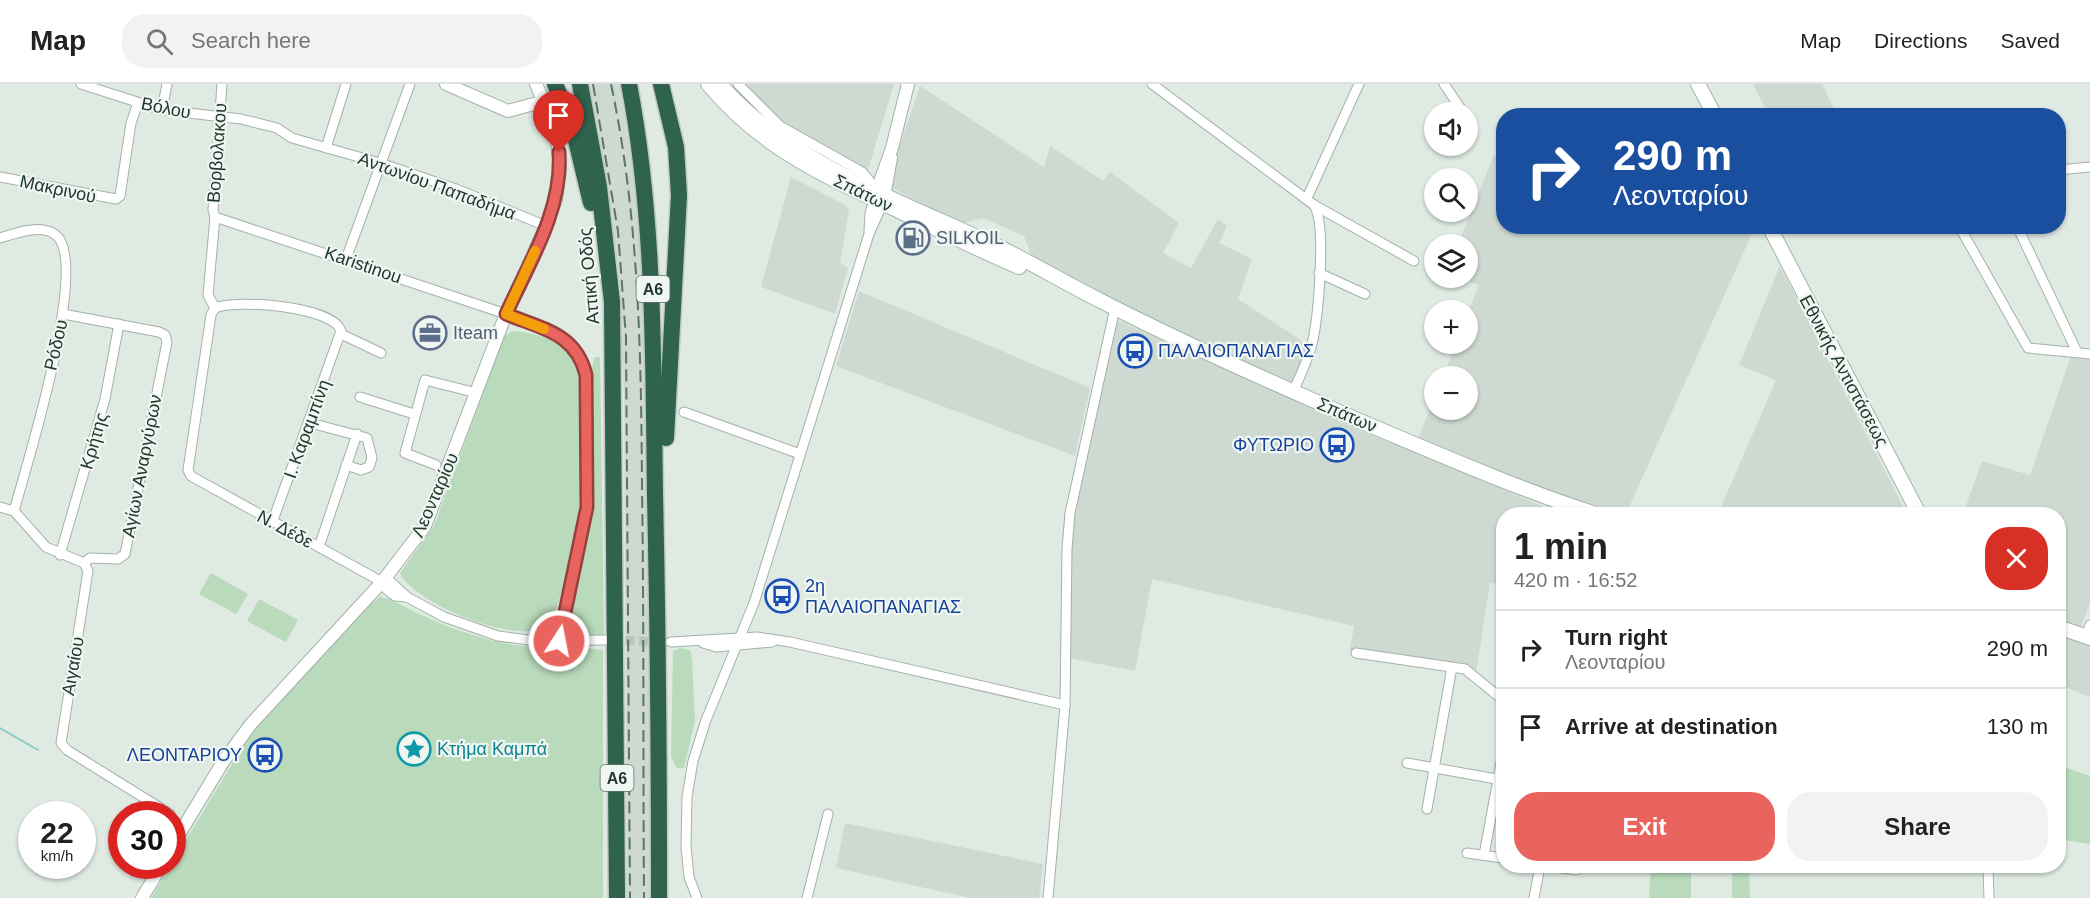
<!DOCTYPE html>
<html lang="en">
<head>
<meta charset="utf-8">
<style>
  body { margin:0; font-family:Arial,sans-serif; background:#f2f2f2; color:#222; height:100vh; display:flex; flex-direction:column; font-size:22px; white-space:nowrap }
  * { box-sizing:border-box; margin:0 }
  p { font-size:20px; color:#767676 }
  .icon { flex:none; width:33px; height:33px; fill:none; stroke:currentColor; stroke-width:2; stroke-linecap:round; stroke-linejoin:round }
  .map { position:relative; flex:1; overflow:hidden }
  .side { position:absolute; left:1496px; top:423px; width:570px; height:366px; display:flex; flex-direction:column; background:#fff; border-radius:24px; box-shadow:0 2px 4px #0004 }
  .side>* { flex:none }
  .banner { position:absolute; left:1496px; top:24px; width:570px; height:126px; border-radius:24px; box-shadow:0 2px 4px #0004; background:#1a4fa0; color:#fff; overflow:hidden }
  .buttons { position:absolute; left:1424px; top:18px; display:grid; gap:12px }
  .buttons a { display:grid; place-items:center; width:54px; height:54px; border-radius:50%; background:#fff; box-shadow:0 2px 4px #0004; font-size:30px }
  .speed { position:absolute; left:18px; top:717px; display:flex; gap:12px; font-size:30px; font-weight:700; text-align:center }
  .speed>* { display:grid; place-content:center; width:78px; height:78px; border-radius:50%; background:#fff; box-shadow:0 2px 4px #0004; line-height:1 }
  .speed small { font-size:15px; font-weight:400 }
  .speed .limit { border:9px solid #d22; background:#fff; color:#111 }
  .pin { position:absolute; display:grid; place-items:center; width:51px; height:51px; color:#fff; margin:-62px -26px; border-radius:50% 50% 50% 0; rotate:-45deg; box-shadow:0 0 6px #0007 }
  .pin .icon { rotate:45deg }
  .me { position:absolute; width:66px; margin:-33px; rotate:11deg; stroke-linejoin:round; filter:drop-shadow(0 0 4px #0008) }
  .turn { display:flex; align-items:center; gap:21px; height:126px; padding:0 18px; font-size:27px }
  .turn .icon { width:78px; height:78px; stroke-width:2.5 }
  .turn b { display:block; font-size:42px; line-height:51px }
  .round { display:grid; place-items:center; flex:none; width:63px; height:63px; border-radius:24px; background:#f2f2f2 }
  .summary { display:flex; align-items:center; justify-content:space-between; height:102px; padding:0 18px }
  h1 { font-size:36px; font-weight:700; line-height:45px }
  .cta { display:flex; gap:12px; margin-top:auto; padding:12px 18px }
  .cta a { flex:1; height:69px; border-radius:24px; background:#e9645e; color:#fff; font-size:24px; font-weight:700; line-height:69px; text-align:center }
  .cta a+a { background:#f2f2f2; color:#222 }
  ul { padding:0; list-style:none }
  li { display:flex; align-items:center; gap:18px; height:78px; padding:0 18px; border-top:2px solid #e0e0e0 }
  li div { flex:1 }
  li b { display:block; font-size:22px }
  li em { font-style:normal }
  header { display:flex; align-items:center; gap:36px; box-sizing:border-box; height:84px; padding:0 30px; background:#fff; border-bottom:2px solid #e0e0e0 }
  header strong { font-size:28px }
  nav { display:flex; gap:33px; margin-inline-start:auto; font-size:21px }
  .search { width:420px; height:54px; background:#f2f2f2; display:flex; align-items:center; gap:15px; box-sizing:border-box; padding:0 21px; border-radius:24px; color:#767676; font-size:22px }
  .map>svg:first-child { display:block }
  .built { fill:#ced9d2 }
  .green { fill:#b9dabb }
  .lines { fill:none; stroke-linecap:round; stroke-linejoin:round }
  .stream { stroke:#8accc8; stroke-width:2 }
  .minor-tunnel { stroke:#b9c6bf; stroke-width:9; stroke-dasharray:9 4.5; stroke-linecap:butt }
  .minor-casing { stroke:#a3b1a9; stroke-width:11 }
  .tertiary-casing { stroke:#a3b1a9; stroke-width:14 }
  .secondary-casing { stroke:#a0b5a9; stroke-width:16 }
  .motorway-casing { stroke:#c1c7c4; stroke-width:19 }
  .minor { stroke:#fff; stroke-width:9 }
  .tertiary { stroke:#fff; stroke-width:12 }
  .secondary { stroke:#fff; stroke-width:14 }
  .motorway { stroke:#2f634e; stroke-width:16 }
  .rail { stroke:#5c7469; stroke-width:2; stroke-dasharray:12 6; stroke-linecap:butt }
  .route-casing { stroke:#97413d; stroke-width:15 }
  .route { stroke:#e9645e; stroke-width:10 }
  .slow { stroke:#f59e0b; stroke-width:10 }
  .labels { text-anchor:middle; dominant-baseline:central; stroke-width:4.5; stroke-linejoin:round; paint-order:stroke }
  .shield { fill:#f0f6f2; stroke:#607169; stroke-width:1.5 }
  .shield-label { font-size:16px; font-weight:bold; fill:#22382e }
  .street-label { font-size:18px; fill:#22382e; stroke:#f0f6f2 }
  .service-label { font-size:18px; fill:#4e5e75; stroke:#f0f6f2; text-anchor:start }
  .transit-label { font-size:18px; fill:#164399; stroke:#f0f6f2; text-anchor:start }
  .culture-label { font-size:18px; fill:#0d838f; stroke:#f0f6f2; text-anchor:start }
</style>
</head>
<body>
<header>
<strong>Map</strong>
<div class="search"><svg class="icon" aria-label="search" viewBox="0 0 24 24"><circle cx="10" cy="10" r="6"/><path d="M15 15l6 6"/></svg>Search here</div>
<nav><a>Map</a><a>Directions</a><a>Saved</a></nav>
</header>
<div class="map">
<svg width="2090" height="814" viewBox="0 0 2090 814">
  <rect width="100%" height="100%" fill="#dfeae3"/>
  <!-- built -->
  <g class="built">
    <path d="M587 0H620L637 115 644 212 651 602 652 814H627L624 308 619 224Z"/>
    <path d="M741 0H894L868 86 777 37Z"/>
    <path d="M1753 0H1822L1837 31H1769Z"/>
    <path d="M920 2 1044 83 1050 62 1103 97 1110 88 1179 139 1163 169 1191 184 1218 135 1227 142 1219 159 1252 175 1238 215 1308 261 1292 301 1034 179 1024 152 983 134 960 140 896 106 891 101 894 78Z"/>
    <path d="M1494 71 1503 77V142L1755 143 1626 430 1548 407 1418 355 1434 315V326H1467V292H1443L1456 260H1467V231L1479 201 1459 194H1467V160H1458Z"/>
    <path d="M791 93 845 121 849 126 840 179 848 184 835 230 761 203Z"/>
    <path d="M1780 182 1845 309 1907 430H1718L1776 296 1739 281Z"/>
    <path d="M859 207 1090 304 1075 372 836 282Z"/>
    <path d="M1117 236 1357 345 1542 422 1540 430H1503V500L1490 499 1476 589 1418 575 1350 566 1354 542 1152 495 1135 587 1069 574 1070 461 1078 400Z"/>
    <path d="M2072 269 2090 273V519L2081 543 2058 535V430H1963L1982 377 2030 391Z"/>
    <path d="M2058 546 2090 558V613L2065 603 2058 621Z"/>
    <path d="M845 739 1043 780 1039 814H970L836 784Z"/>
  </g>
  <!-- green -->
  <g class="green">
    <path d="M512 247C531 248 562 256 572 274 581 288 581 308 582 324 586 396 578 468 552 536 533 570 412 519 400 489L434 442 504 253Z"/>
    <path d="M597 273H600L604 551 578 552 571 545V540L592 407V285L594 274Z"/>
    <path d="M211 489 248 510 236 530 199 510Z"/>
    <path d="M380 513 390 515C438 541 490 562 545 564L552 570 563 562 603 566V814H151L250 650 364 525Z"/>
    <path d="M259 515 298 536 286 558 247 537Z"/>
    <path d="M681 564 690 566 692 576 695 636 684 684H677L671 673 673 567Z"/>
    <path d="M2058 681 2090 692V760L2058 755Z"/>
    <path d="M1651 782H1691V814H1649Z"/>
    <path d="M1732 782H1749L1750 814H1732Z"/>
  </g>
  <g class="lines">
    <!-- stream -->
    <path class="stream" d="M0 644 38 666"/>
    <!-- minor-tunnel -->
    <path class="minor-tunnel" d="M612 556 671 558"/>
    <!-- minor casing -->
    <g class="minor-casing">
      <g id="minor">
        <path d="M81 0 162 26 241 35 277 44 292 54 380 79 456 105 546 142"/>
        <path d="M222 0 213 126 215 133 506 230 556 250 573 261 583 280 587 304V423L559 557"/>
        <path d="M738 0 780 42 862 88 877 106 870 129 869 147"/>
        <path d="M1152 0 1314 121 1414 177"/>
        <path d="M1444 0 1461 25"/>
        <path d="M162 26 167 0"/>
        <path d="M326 64 346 0"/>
        <path d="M2058 86 2090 83"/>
        <path d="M0 93 116 115 120 112 131 39 138 19"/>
        <path d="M1307 114 1359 0"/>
        <path d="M215 133 208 211 215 224"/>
        <path d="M1959 142 2028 264 2090 270"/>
        <path d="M2017 142 2077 268"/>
        <path d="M0 154C16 149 43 139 57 152 89 183 26 383 14 427"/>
        <path d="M346 175 410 0"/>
        <path d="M1319 189 1365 210"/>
        <path d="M215 224 211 231 188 386 191 392 382 498H391L407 513 444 533 498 552 536 557 604 556"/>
        <path d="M215 224C236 215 333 222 341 247L272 439"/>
        <path d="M63 230 159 248 165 251 167 258 125 470 118 475 90 474 84 479"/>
        <path d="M341 250 381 269"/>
        <path d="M1293 308C1300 292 1308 276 1312 260 1318 235 1327 141 1314 121"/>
        <path d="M360 313 414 330"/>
        <path d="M684 328 800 370"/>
        <path d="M318 341 367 354 372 374 369 383 361 386 346 381"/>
        <path d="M436 381 405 369 425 296 477 309"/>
        <path d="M0 423 14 427 46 463 84 479 88 487 61 659 67 666 170 730"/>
        <path d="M319 463 357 350"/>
        <path d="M60 471 105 315 119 240"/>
        <path d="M386 500V505L395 512 407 513"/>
        <path d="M2086 553 2090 541"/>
        <path d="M671 558 757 553 790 558 1065 621"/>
        <path d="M703 559 716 563 772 558"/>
        <path d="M1356 569 1465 585 1503 616"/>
        <path d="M1407 679 1502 696"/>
        <path d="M1427 725 1452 583"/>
        <path d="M1467 769 1503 774"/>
        <path d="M1484 771 1503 668"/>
        <path d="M1547 782 1577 786"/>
        <path d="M1988 782 1989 814"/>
        <path d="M697 814 689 793 686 763 687 713 693 677 706 636 754 519 869 150 883 119"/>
        <path d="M807 814 828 730"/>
        <path d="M1048 814 1065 621 1067 465 1070 429 1115 224"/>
        <path d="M1534 814 1540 782"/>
      </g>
    </g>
    <!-- tertiary casing -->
    <g class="tertiary-casing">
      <g id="tertiary">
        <path d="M446 0 508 27 545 17"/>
        <path d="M877 106 892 64 908 0"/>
        <path d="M883 118 891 74"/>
        <path d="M172 762 223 678 251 640 382 498 425 442 506 230 546 142 556 115 560 84 556 47 536 0"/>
        <path d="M142 814 161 782"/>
      </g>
    </g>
    <!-- secondary casing -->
    <g class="secondary-casing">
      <g id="secondary">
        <path d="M708 0C762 65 825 92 899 127 939 146 979 166 1019 183"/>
        <path d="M720 0C786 78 911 121 1003 165 1037 182 1069 201 1103 218 1189 262 1278 301 1367 340 1443 372 1518 405 1596 430"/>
        <path d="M1698 0 1715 32"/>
        <path d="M1769 142 1919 430"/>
        <path d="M2058 543 2090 554"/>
      </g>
    </g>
    <!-- motorway casing -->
    <g class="motorway-casing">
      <g id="motorway">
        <path d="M555 0 573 44 591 119"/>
        <path d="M580 0 599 103 612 218 617 814"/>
        <path d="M629 0C655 136 653 273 655 411 658 545 659 680 659 814"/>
        <path d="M661 0 676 63 679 111 666 354"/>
      </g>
    </g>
    <!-- minor -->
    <use href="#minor" class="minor"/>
    <!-- tertiary -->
    <use href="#tertiary" class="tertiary"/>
    <!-- secondary -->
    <use href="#secondary" class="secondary"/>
    <!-- motorway -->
    <use href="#motorway" class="motorway"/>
    <!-- rail -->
    <g class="rail">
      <path d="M593 0 618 147 626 254 630 814"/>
      <path d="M611 0C639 132 641 267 642 401 644 539 643 676 644 814"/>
    </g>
  </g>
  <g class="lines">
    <!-- route casing -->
    <g class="route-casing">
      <path id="route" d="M559 68C563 126 529 179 506 230 542 245 576 249 586 291L587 423 559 557"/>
    </g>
    <!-- route -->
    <use href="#route" class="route"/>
    <!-- slow -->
    <path class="slow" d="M535 167 506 230 544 245"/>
  </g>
  <!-- icons -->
  <defs>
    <g id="fuel-ring" transform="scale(1.725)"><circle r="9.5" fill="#f0f6f2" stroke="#5c6f8a" stroke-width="1.5"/><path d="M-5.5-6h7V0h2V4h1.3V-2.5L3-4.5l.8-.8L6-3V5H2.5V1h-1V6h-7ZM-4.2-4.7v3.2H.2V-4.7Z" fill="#5c6f8a"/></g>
    <g id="office-ring" transform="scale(1.725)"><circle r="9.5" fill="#f0f6f2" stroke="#5c6f8a" stroke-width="1.5"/><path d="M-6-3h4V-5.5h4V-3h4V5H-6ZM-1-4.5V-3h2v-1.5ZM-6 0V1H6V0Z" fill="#5c6f8a"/></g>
    <g id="bus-ring" transform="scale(1.725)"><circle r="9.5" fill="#f0f6f2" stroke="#1a4fb4" stroke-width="1.5"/><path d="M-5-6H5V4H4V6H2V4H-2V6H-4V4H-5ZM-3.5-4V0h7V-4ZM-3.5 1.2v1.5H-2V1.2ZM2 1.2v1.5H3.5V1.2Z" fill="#1a4fb4"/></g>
    <g id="sight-ring" transform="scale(1.725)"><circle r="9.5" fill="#f0f6f2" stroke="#0f9aa8" stroke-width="1.5"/><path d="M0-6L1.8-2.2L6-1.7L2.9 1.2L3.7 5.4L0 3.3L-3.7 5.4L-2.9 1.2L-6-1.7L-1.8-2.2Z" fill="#0f9aa8"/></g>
  </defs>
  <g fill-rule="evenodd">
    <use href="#fuel-ring" x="913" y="154"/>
    <use href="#office-ring" x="430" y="249"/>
    <use href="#bus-ring" x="1135" y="267"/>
    <use href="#bus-ring" x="1337" y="361"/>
    <use href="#bus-ring" x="782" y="512"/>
    <use href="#sight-ring" x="414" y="665"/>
    <use href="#bus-ring" x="265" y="671"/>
  </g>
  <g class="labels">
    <!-- shield labels -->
    <g class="shield">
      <rect x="636.5" y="192" width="33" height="26" rx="4.5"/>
      <rect x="600.5" y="681" width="33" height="26" rx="4.5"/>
    </g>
    <g class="shield-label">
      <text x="653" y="205">Α6</text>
      <text x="617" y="694">Α6</text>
    </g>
    <!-- street labels -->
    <g class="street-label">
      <text transform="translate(166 24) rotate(11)">Βόλου</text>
      <text transform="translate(217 69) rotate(-86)">Βορβολακου</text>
      <text transform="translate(437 102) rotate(20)">Αντωνίου Παπαδήμα</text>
      <text transform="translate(58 105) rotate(12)">Μακρινού</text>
      <text transform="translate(863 109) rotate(26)">Σπάτων</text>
      <text transform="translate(363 181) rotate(19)">Karistinou</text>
      <text transform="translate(589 192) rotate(-95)">Αττική Οδός</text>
      <text transform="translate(56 261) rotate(-77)">Ρόδου</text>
      <text transform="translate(1844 287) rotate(62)">Εθνικής Αντιστάσεως</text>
      <text transform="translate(1347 331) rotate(23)">Σπάτων</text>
      <text transform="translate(307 345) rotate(-70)">Ι. Καραμπίνη</text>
      <text transform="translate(94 357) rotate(-74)">Κρήτης</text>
      <text transform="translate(142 382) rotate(-79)">Αγίων Αναργύρων</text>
      <text transform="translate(435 411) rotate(-66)">Λεονταρίου</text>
      <text transform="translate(285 445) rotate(28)">Ν. Δέδε</text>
      <text transform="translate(73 582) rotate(-80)">Αιγαίου</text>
    </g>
    <!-- service labels -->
    <g class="service-label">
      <text x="936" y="154">SILKOIL</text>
      <text x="453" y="249">Iteam</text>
    </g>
    <!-- transit labels -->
    <g class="transit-label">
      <text x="1158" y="267">ΠΑΛΑΙΟΠΑΝΑΓΙΑΣ</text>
      <text x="1314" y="361" text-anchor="end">ΦΥΤΩΡΙΟ</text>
      <text x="805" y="502">2η<tspan x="805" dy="21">ΠΑΛΑΙΟΠΑΝΑΓΙΑΣ</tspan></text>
      <text x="242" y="671" text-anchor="end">ΛΕΟΝΤΑΡΙΟΥ</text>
    </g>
    <!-- culture labels -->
    <g class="culture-label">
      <text x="437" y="665">Kτήμα Καμπά</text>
    </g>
  </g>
</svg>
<div class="buttons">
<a><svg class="icon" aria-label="sound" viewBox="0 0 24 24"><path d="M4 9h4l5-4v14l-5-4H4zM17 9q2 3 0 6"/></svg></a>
<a><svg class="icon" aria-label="search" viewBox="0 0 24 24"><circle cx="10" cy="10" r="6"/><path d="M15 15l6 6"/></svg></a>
<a><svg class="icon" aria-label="layers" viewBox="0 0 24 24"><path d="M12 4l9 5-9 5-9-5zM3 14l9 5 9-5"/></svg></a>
<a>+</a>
<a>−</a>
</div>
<div class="speed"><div>22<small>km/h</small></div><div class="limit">30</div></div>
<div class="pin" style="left:559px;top:68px;background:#d93025"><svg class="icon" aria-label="arrive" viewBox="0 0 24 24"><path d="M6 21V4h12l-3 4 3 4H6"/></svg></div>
<svg class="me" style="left:559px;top:557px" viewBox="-20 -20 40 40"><circle r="17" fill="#e9645e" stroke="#fff" stroke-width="3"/><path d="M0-11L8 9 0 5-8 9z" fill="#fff"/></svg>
<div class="banner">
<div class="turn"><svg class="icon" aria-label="right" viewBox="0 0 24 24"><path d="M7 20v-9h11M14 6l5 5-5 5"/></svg><div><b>290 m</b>Λεονταρίου</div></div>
</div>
<section class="side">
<div class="summary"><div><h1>1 min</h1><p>420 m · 16:52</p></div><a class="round" style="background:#d93025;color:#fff"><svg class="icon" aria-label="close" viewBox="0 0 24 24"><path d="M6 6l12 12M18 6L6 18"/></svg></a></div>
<ul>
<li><svg class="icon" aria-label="right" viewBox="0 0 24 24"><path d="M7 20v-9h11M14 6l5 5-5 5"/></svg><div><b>Turn right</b><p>Λεονταρίου</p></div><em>290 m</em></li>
<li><svg class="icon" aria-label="arrive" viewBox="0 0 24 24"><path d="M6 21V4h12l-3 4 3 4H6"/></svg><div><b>Arrive at destination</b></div><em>130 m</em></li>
</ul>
<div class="cta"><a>Exit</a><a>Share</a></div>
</section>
</div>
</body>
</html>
